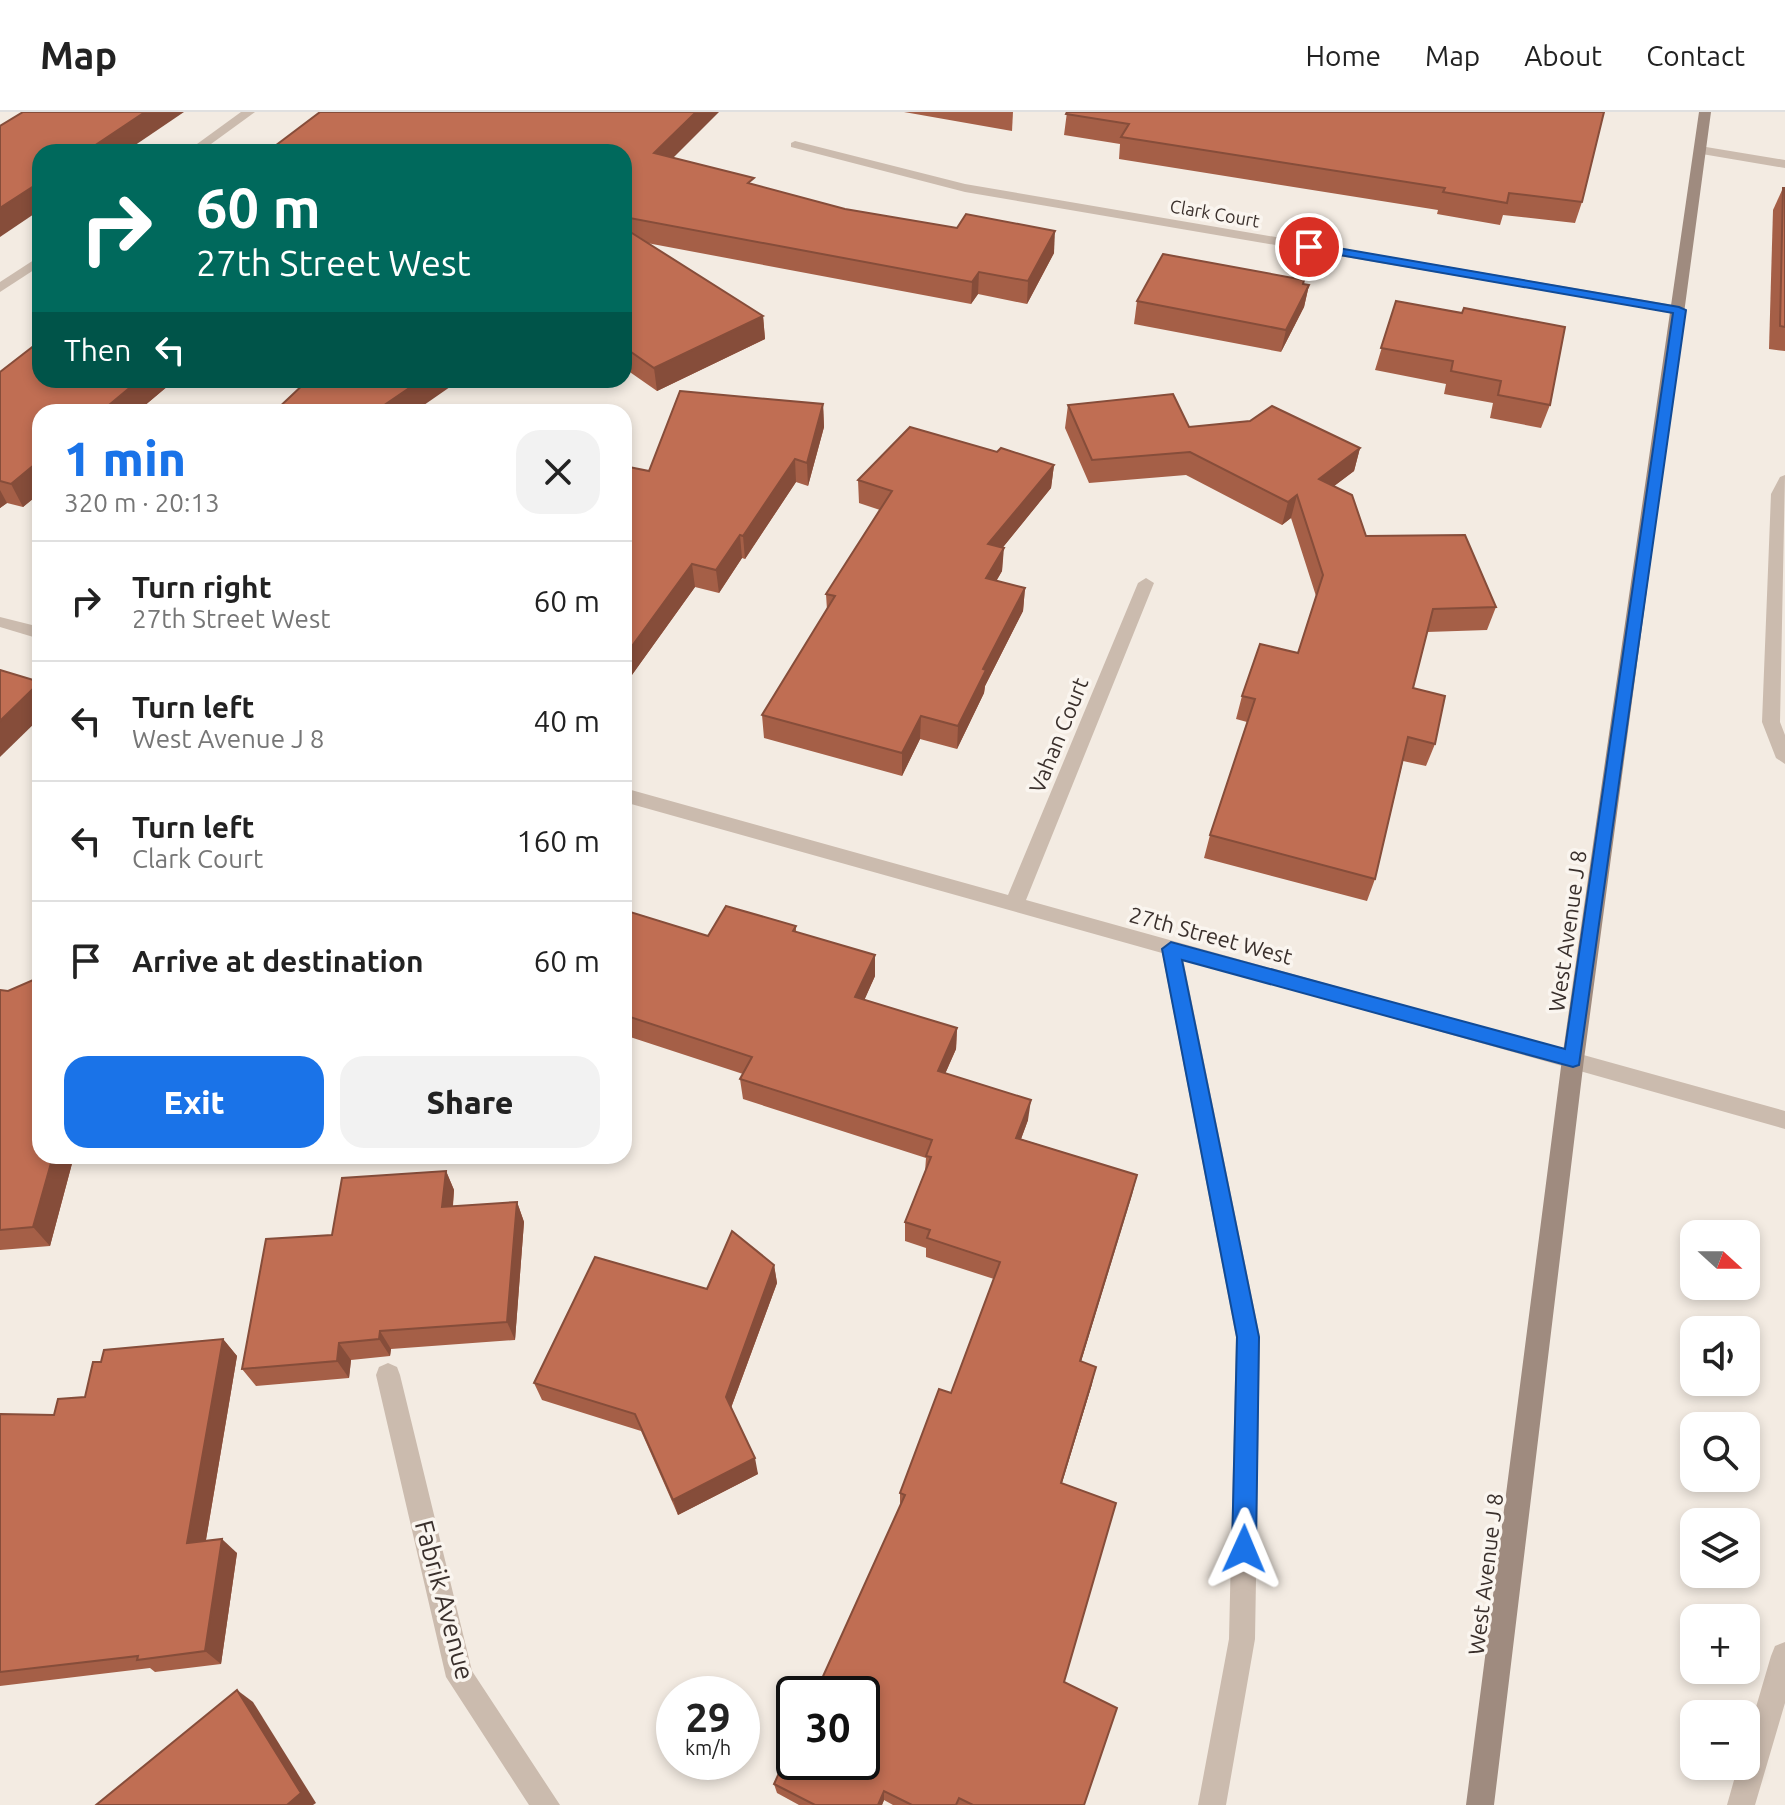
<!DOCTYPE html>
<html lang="en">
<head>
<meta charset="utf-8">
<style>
  body { margin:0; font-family:Ubuntu,sans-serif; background:#f2f2f2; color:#222; height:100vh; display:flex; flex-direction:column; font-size:30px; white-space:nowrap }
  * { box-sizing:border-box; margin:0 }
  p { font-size:26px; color:#767676 }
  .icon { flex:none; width:44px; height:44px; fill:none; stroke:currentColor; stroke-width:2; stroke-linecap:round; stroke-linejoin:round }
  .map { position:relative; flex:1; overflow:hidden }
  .drawer { position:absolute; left:32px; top:292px; width:600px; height:760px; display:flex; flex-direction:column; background:#fff; border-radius:24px; box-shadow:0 4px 12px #0003 }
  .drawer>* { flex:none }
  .top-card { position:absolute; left:32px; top:32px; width:600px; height:244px; border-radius:24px; box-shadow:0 4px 12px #0003; background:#00695c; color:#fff; overflow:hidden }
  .needle { width:52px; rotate:111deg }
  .controls { position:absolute; left:1680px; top:1108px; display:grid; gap:16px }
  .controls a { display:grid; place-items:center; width:80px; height:80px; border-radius:16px; background:#fff; box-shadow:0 4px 12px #0003; font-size:40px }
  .speed { position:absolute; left:656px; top:1564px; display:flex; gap:16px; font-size:40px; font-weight:700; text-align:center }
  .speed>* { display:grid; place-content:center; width:104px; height:104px; border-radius:50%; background:#fff; box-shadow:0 4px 12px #0003; line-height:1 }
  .speed small { font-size:20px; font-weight:400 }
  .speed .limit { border:4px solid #111; border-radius:12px; background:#fff; color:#111 }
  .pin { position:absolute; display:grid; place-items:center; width:68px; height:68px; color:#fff; margin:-34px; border:4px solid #fff; border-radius:50%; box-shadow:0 2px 8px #0007 }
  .me { position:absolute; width:88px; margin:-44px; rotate:1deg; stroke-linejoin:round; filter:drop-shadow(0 0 6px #0008) }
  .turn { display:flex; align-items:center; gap:28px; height:168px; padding:0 32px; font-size:36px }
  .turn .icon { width:104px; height:104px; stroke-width:2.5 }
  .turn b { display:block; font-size:56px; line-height:68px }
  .then { display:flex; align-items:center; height:76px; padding:0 32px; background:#0003; gap:16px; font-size:30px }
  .round { display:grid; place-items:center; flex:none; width:84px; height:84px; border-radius:24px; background:#f2f2f2 }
  .headline { display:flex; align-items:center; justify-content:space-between; height:136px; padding:0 32px }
  h1 { font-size:48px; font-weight:800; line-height:60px; color:#1a73e8 }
  .button { display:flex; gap:16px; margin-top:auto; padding:16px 32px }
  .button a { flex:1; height:92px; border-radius:24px; background:#1a73e8; color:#fff; font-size:32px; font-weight:800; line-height:92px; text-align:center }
  .button a+a { background:#f2f2f2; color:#222 }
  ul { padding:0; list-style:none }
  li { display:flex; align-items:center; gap:24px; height:120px; padding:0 32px; border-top:2px solid #e0e0e0 }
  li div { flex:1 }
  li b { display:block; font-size:30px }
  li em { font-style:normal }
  header { display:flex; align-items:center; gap:48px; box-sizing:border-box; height:112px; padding:0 40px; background:#fff; border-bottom:2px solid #e0e0e0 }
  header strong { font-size:38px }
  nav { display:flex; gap:44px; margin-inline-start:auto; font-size:28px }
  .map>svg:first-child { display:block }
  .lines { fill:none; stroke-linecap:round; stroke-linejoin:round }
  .street { fill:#cbbbae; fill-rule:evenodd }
  .secondary { fill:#9f8b7f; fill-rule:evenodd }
  .wall { fill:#a55f47 }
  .shaded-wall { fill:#864d3a }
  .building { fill:#c06e53; stroke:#864d3a; stroke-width:2 }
  .route { fill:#1a73e8; stroke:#114b97; stroke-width:2 }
  .labels { text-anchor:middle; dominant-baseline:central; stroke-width:7; stroke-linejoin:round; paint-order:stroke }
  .far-street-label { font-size:18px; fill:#3a302c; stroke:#faf5ef }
  .street-label { font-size:22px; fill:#3a302c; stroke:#faf5ef }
  .near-street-label { font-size:26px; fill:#3a302c; stroke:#faf5ef }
</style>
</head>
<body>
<header>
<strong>Map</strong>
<nav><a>Home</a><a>Map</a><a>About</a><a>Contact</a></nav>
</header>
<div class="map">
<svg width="1785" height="1693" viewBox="0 0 1785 1693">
  <rect width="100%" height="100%" fill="#f3ebe2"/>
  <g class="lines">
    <!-- street -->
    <g class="street">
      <path d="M241 0H255L200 40H186Z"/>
      <path d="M795 29 965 72 1679 194 1686 198 1679 202 965 80 791 35V31Z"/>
      <path d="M1700 34 1785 48V56L1696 41 1694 38Z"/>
      <path d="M40 144V154L0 180V170Z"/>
      <path d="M1785 363 1780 610 1785 623V652L1776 646 1762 610 1771 382 1780 365Z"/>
      <path d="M1146 466 1154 471 1026 788 1785 999V1017L1183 847 1260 1225 1255 1527 1226 1693H1198L1229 1527 1236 1225 1162 841 624 690V676L1008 783 1138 471Z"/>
      <path d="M0 505 40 515V527L0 515Z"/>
      <path d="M388 1251 397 1255 400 1263 472 1559 560 1693H529L446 1565 376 1263 379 1255Z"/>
      <path d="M1785 1530V1591L1755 1693H1727L1738 1654H1746V1629L1771 1544 1775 1534Z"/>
    </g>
    <!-- secondary -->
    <path class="secondary" d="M1699 0H1711L1584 947 1494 1693H1466L1562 947Z"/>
  </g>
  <!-- wall -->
  <g class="wall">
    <path d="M904 0H1013L1012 19Z"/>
    <path d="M1067 0 1582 90 1575 111 1503 103 1500 113 1437 102 1438 98 1119 47 1120 32 1064 23Z"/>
    <path d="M624 40 673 46 754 73 845 97 1054 141 1027 192 978 182 971 192 647 131 763 204 765 227 657 279 624 256Z"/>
    <path d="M1783 76H1785V239L1769 237 1773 98Z"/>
    <path d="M1303 172 1309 173 1304 195 1281 240 1134 212 1137 189Z"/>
    <path d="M1396 189 1550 293 1541 316 1490 306 1493 291 1444 282 1446 272 1375 258Z"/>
    <path d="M0 260 175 268 137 300H40V381L23 395 7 391 0 396Z"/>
    <path d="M823 292 824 315 808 374 796 370 745 447 742 446 719 481 695 475 624 574V354L649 359Z"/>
    <path d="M1068 293 1189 315 1360 336 1354 359 1334 374 1366 424 1496 495 1487 518 1427 520 1413 576 1435 632 1426 654 1403 649 1375 767 1367 789 1204 746 1210 723 1247 610 1236 607 1242 584 1298 541 1316 484 1291 406 1282 413 1186 363 1089 371 1065 316Z"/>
    <path d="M997 340 1054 353 1051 376 1003 435 1002 459 996 469 1025 476 1023 499 985 574 984 581 957 637 920 627 902 664 764 626 762 603 827 498 826 482 880 398 859 391 858 368Z"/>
    <path d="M624 798 708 824 796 814V820L875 843V864L864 888 957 916 956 937 945 962 1028 1008 1021 1027 1137 1063 1081 1249 1092 1272 1062 1371 1064 1570 1084 1693H893L884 1688 882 1693H799L777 1681 774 1672 900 1394V1381L951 1281 994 1167 926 1145V1136L905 1129V1110L925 1060 926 1046 743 987 740 967 743 962 624 923Z"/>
    <path d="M0 878 40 1044H74L50 1134 0 1138Z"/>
    <path d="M446 1059 454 1078 453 1094 517 1090 524 1110 515 1228 391 1237 390 1244 351 1248 349 1266 256 1274 242 1257 332 1123Z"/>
    <path d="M774 1153 777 1171 731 1296 758 1362 678 1403 641 1319 542 1288 534 1271 707 1177Z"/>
    <path d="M223 1227 237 1244 206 1428 237 1441 221 1552 155 1560 150 1556 0 1574V1302L54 1303 85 1285 101 1250Z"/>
  </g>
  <!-- shaded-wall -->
  <g class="shaded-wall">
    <path d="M145 0H184L125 40H85Z"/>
    <path d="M696 0H719L657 62 654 41Z"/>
    <path d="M40 70V98L0 125V96Z"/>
    <path d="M1055 119 1054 141 1027 192 1028 169Z"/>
    <path d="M979 160 978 182 971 192 972 170Z"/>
    <path d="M1309 173 1304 195 1281 240 1286 218Z"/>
    <path d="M763 204 765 227 657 279 654 256Z"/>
    <path d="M139 268H175L137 300H104L103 298Z"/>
    <path d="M421 268H460L414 300H374Z"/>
    <path d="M823 292 824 315 808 374 807 351Z"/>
    <path d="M1360 336 1354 359 1313 390 1319 367Z"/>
    <path d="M795 347 796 370 745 447 743 424Z"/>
    <path d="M40 348V381L23 395 11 372Z"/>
    <path d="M1054 353 1051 376 987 455 988 432Z"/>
    <path d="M0 378 7 391 0 396Z"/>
    <path d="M1297 383 1291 406 1282 413 1288 390Z"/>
    <path d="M740 423 742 446 719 481 716 458Z"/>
    <path d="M1004 436 1002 459 985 489 986 466Z"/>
    <path d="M692 452 695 475 624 574V545Z"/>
    <path d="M1025 476 1023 499 985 574 984 581 957 637 958 614 983 557Z"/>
    <path d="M40 570V606L0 645V609Z"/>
    <path d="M921 604 920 627 902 664V641Z"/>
    <path d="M875 843V864L856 907 855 885Z"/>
    <path d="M957 916 956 937 937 980 938 959Z"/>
    <path d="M1031 988 1028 1008 1014 1046 1016 1026Z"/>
    <path d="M53 1044H74L50 1134 33 1115Z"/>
    <path d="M446 1059 454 1078 451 1114 442 1095Z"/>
    <path d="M1137 1063 1132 1083 1076 1266 1080 1249Z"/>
    <path d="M517 1090 524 1110 515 1228 507 1210Z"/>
    <path d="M774 1153 777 1171 729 1301 726 1285Z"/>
    <path d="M380 1219 391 1237 390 1244 379 1227Z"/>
    <path d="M223 1227 237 1244 203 1445 187 1431Z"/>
    <path d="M339 1231 351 1248 349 1266 337 1249Z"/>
    <path d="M1096 1255 1092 1272 1057 1386 1061 1371Z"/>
    <path d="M755 1346 758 1362 678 1403 673 1388Z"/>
    <path d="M222 1427 237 1441 221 1552 205 1539Z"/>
    <path d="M237 1578 253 1590 316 1691 313 1693H287Z"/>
    <path d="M884 1679V1688L882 1693H878Z"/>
  </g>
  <!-- building -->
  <g class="building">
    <path d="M23 0H145L85 40H40V70L0 96V14Z"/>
    <path d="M320 0H696L654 41 754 66 748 71 845 97 957 116 966 102 1055 119 1028 169 979 160 972 170 624 105V40H267Z"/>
    <path d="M1067 0H1604L1582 90 1509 81 1507 91 1443 80 1445 76 1121 25 1129 12 1066 2Z"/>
    <path d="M1783 76H1785V215L1780 214Z"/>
    <path d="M624 116 763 204 654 256 624 235Z"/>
    <path d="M1163 142 1304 168 1303 172 1309 173 1286 218 1137 189Z"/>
    <path d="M1396 189 1462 201 1464 196 1565 215 1550 293 1498 283 1501 269 1451 259 1453 249 1381 236Z"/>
    <path d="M40 229V268H139L103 298 100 297 96 300H40V348L11 372 0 369V260Z"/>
    <path d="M308 268H421L374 300H274Z"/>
    <path d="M680 279 823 292 807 351 795 347 743 424 740 423 716 458 692 452 624 545V354L649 359Z"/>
    <path d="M1173 282 1189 315 1250 309 1272 294 1360 336 1319 367 1352 383 1366 424 1465 423 1496 495 1433 497 1413 576 1445 584 1435 632 1408 625 1375 767 1210 723 1255 587 1242 584 1260 532 1298 541 1323 463 1297 383 1288 390 1190 340 1092 348 1068 293Z"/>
    <path d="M910 315 997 340 1001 336 1054 353 988 432 1004 436 986 466 1025 476 983 557 986 558 958 614 921 604 902 641 762 603 835 484 826 482 892 379 858 368Z"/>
    <path d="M0 558 40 570 0 609Z"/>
    <path d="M726 794 796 814 793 819 875 843 855 885 957 916 938 959 1031 988 1016 1026 1137 1063 1080 1249 1096 1255 1061 1371 1116 1391 1064 1570 1117 1596 1084 1693H973L959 1686 956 1693H912L884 1679 878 1693H815L774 1672 794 1628V1650H862V1582H815L905 1383 900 1381 939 1277 951 1281 1000 1150 927 1126 930 1118 905 1110 931 1045 926 1044 932 1028 740 967 752 945 624 903V798L708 824Z"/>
    <path d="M40 865V1044H53L33 1115 0 1118V878L8 879Z"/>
    <path d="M446 1059 442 1095 517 1090 507 1210 380 1219 379 1227 339 1231 337 1249 242 1257 266 1127 332 1123 342 1066Z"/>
    <path d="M732 1119 774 1153 726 1285 755 1346 673 1388 635 1302 534 1271 595 1145 707 1177Z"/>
    <path d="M223 1227 187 1431 222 1427 205 1539 137 1548 138 1544 0 1560V1302L54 1303 58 1287 85 1285 93 1250H101L104 1238Z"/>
    <path d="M237 1578 301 1681 287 1693H96Z"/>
  </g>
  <!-- route -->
  <path class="route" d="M1309 131 1679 195 1686 198 1579 953 1573 955 1182 848 1259 1225 1256 1437 1252 1445 1244 1448 1236 1445 1232 1437 1237 1225 1162 837 1171 830 1565 937 1673 201 1305 137 1303 135Z"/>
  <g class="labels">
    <!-- far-street labels -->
    <g class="far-street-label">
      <text transform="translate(1215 101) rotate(10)">Clark Court</text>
    </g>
    <!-- street labels -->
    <g class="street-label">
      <text transform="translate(1058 623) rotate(-68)">Vahan Court</text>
      <text transform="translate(1567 819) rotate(-82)">West Avenue J 8</text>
      <text transform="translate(1211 823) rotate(15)">27th Street West</text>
      <text transform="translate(1485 1462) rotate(-83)">West Avenue J 8</text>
    </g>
    <!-- near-street labels -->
    <g class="near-street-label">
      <text transform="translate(445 1488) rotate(75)">Fabrik Avenue</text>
    </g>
  </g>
</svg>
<div class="controls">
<a><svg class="needle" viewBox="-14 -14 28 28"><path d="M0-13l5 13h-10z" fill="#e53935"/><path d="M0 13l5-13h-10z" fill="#767676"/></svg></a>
<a><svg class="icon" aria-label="sound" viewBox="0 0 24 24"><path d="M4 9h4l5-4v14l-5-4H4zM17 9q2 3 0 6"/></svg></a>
<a><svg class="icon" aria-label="search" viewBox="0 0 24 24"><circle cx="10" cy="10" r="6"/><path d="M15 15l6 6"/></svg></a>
<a><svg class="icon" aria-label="layers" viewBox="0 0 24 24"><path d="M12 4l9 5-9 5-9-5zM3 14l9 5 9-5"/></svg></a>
<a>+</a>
<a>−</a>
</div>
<div class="speed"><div>29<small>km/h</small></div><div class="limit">30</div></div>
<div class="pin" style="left:1309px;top:135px;background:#d93025"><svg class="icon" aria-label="arrive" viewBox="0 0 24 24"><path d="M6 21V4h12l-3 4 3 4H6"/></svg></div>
<svg class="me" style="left:1244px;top:1437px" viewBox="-20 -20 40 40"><path d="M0-17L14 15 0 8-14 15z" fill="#1a73e8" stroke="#fff" stroke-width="4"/></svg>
<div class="top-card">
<div class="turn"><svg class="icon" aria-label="right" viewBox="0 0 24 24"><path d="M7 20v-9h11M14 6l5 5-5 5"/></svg><div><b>60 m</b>27th Street West</div></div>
<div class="then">Then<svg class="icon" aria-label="left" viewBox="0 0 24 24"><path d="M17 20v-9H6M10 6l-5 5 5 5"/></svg></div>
</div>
<section class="drawer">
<div class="headline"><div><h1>1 min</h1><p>320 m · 20:13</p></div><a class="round"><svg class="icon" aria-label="close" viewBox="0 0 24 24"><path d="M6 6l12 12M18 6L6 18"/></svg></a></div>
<ul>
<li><svg class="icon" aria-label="right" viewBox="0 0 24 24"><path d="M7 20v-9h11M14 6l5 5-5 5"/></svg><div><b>Turn right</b><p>27th Street West</p></div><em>60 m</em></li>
<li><svg class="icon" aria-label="left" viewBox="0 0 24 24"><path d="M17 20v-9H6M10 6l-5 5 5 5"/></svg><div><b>Turn left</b><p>West Avenue J 8</p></div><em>40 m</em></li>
<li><svg class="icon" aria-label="left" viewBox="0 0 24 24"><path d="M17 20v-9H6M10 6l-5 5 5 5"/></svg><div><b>Turn left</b><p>Clark Court</p></div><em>160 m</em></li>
<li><svg class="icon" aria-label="arrive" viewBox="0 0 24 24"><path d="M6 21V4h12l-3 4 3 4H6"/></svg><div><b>Arrive at destination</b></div><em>60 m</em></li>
</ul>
<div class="button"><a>Exit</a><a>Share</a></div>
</section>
</div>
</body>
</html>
